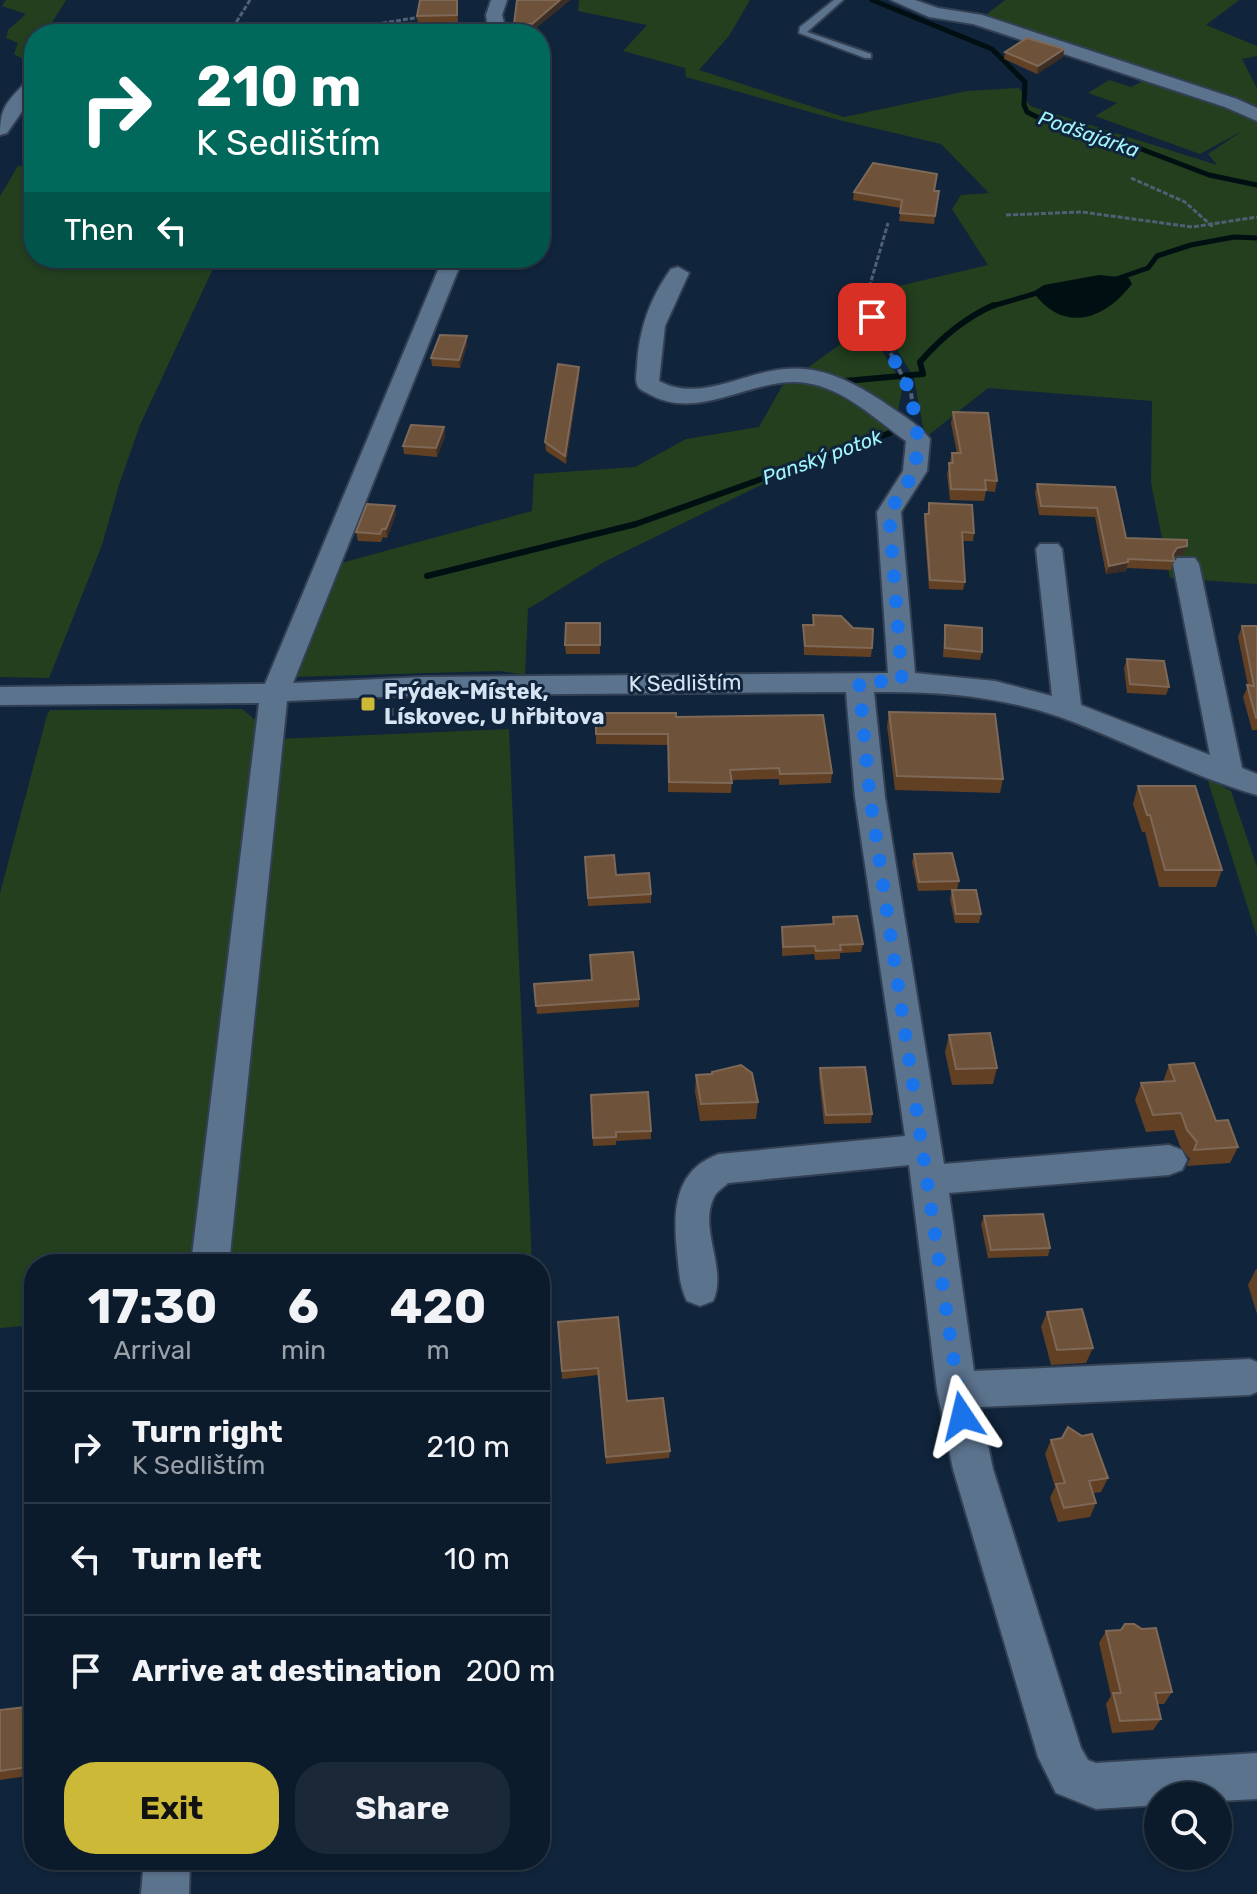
<!DOCTYPE html>
<html lang="en">
<head>
<meta charset="utf-8">
<style>
  body { margin:0; font-family:Rubik,sans-serif; background:#1a2838; color:#f1f3f6; height:100vh; display:flex; flex-direction:column; font-size:30px; white-space:nowrap }
  * { box-sizing:border-box; margin:0 }
  p { font-size:26px; color:#9aa1a9 }
  .icon { flex:none; width:44px; height:44px; fill:none; stroke:currentColor; stroke-width:2; stroke-linecap:round; stroke-linejoin:round }
  .map { position:relative; flex:1; overflow:hidden }
  .details { position:absolute; left:24px; top:1254px; width:526px; height:616px; display:flex; flex-direction:column; background:#0c1b2c; border-radius:32px; box-shadow:0 2px 6px #0004,0 0 0 2px #2c3948 }
  .details>* { flex:none }
  .top-card { position:absolute; left:24px; top:24px; width:526px; height:244px; border-radius:32px; box-shadow:0 2px 6px #0004,0 0 0 2px #2c3948; background:#00695c; color:#fff; overflow:hidden }
  .tools { position:absolute; left:1144px; top:1782px; display:grid; gap:16px }
  .tools a { display:grid; place-items:center; width:88px; height:88px; border-radius:50%; background:#0c1b2c; box-shadow:0 2px 6px #0004,0 0 0 2px #2c3948; font-size:40px }
  .pin { position:absolute; display:grid; place-items:center; width:68px; height:68px; color:#fff; margin:-34px; border-radius:16px; box-shadow:0 4px 12px #0006 }
  .me { position:absolute; width:88px; margin:-44px; rotate:350deg; stroke-linejoin:round; filter:drop-shadow(0 0 6px #0008) }
  .turn { display:flex; align-items:center; gap:28px; height:168px; padding:0 40px; font-size:36px }
  .turn .icon { width:104px; height:104px; stroke-width:2.5 }
  .turn b { display:block; font-size:56px; line-height:68px }
  .then { display:flex; align-items:center; height:76px; padding:0 40px; background:#0003; gap:16px; font-size:30px }
  .eta { display:flex; justify-content:space-evenly; align-items:center; height:136px; text-align:center }
  .eta b { font-size:48px; font-weight:700; line-height:56px }
  .cta { display:flex; gap:16px; margin-top:auto; padding:16px 40px }
  .cta a { flex:1; height:92px; border-radius:32px; background:#cdb938; color:#111; font-size:32px; font-weight:700; line-height:92px; text-align:center }
  .cta a+a { background:#1a2838; color:#f1f3f6 }
  ul { padding:0; list-style:none }
  li { display:flex; align-items:center; gap:24px; height:112px; padding:0 40px; border-top:2px solid #2c3948 }
  li div { flex:1 }
  li b { display:block; font-size:30px }
  li em { font-style:normal }
  .map>svg:first-child { display:block }
  .green { fill:#233f1e }
  .water { fill:#001012 }
  .lines { fill:none; stroke-linecap:round; stroke-linejoin:round }
  .stream-far1 { stroke:#001012; stroke-width:5 }
  .stream { stroke:#001012; stroke-width:6 }
  .service-casing { stroke:#334053; stroke-width:4 }
  .minor-casing { stroke:#334053; stroke-width:4 }
  .path-far2 { stroke:#4f6075; stroke-width:3; stroke-dasharray:5 2; stroke-linecap:butt }
  .path-far1 { stroke:#4f6075; stroke-width:4; stroke-dasharray:6 3; stroke-linecap:butt }
  .path { stroke:#4f6075; stroke-width:5; stroke-dasharray:8 4; stroke-linecap:butt }
  .service { fill:#5c738e; fill-rule:evenodd }
  .minor { fill:#5c738e; fill-rule:evenodd }
  .wall { fill:#624024 }
  .shaded-wall { fill:#3c2e24 }
  .building { fill:#6e523a; stroke:#7e6857; stroke-width:2 }
  .route { stroke:#1a73e8; stroke-width:14; stroke-dasharray:0 25.2 }
  .poi-dot { fill:#cdb938; stroke:#10243b; stroke-width:3 }
  .labels { text-anchor:middle; dominant-baseline:central; stroke-width:6; stroke-linejoin:round; paint-order:stroke }
  .far-water-label { font-size:20px; font-style:italic; fill:#a3f5fc; stroke:#10243b }
  .street-label { font-size:22px; fill:#d6e3f2; stroke:#10243b }
  .poi-label { font-size:22px; font-weight:bold; fill:#d6e3f2; stroke:#10243b; text-anchor:start }
</style>
</head>
<body>
<div class="map">
<svg width="1257" height="1894" viewBox="0 0 1257 1894">
  <rect width="100%" height="100%" fill="#10243b"/>
  <!-- green -->
  <g class="green">
    <path d="M6 0H66L45 34H34V52L28 62 14 54 18 43 6 38 8 30 26 14 2 6Z"/>
    <path d="M579 0H750L729 36 699 70 844 117 967 91 1019 88 1030 106 1217 165 1208 154 1242 131 1200 154 1095 116 1117 103 1088 93 1109 80 1131 87 1149 78 1219 102 1257 120V584L1170 578 1151 483 1152 401 988 388 925 438 914 378 871 306 886 289 988 265 952 209 961 195 989 193 941 144 835 119 686 77 685 68 623 51 647 25 578 11Z"/>
    <path d="M1005 0H1239L1206 25 1257 46V56L1242 59 1257 88V106L993 21 987 14Z"/>
    <path d="M18 166H34V258H218L140 425 119 485 102 545 49 678 0 677V196Z"/>
    <path d="M866 326 903 384 894 434 857 438 604 562 528 609 525 675 500 671 291 677 341 563 532 511 534 474 635 467 686 439 759 427 782 386Z"/>
    <path d="M242 709 257 721 228 952 197 1264H34V1325L0 1328V893L47 715 50 710Z"/>
    <path d="M509 729 532 1264H224L276 739Z"/>
    <path d="M1207 778 1231 791 1257 867V937Z"/>
  </g>
  <!-- water -->
  <path class="water" d="M1099 275 1129 278 1132 284C1104 320 1064 334 1033 292L1044 285Z"/>
  <g class="lines">
    <!-- stream-far1 -->
    <g class="stream-far1">
      <path d="M872 0 992 49 1025 82 1024 105 1027 112 1043 120 1115 139 1209 175 1257 185"/>
      <path d="M1116 279 1148 268 1157 256 1191 245 1234 237 1257 238"/>
      <path d="M989 307 1044 291"/>
    </g>
    <!-- stream -->
    <g class="stream">
      <path d="M851 387 845 381 923 374 920 362C941 338 964 318 994 305"/>
      <path d="M427 576 636 524 890 433 892 426 887 421"/>
    </g>
    <!-- service casing -->
    <g class="service-casing">
      <path id="service" d="M834 0H843L807 32 871 54V58H865L799 33 800 27Z"/>
    </g>
    <!-- minor casing -->
    <g class="minor-casing">
      <g id="minor">
        <path d="M491 0H507L502 15 507 34H489L486 15Z"/>
        <path d="M891 0H915L938 8 982 15 1237 99 1257 108V121L1225 107 973 24 929 17Z"/>
        <path d="M34 81V94L7 133 0 135C0 107 7 102 26 82Z"/>
        <path d="M443 258H463L293 683 424 677 888 673 877 512 903 471 906 441C876 420 844 388 806 383 755 375 701 422 651 395 646 392 638 390 637 384 635 379 637 370 637 366 639 329 650 298 671 269L678 267 689 273 665 326 659 381C699 403 743 372 785 369 820 365 853 382 882 401 897 412 919 424 930 439L927 471 901 512 915 673 995 681 1052 696 1036 549 1040 544H1058L1062 549 1081 705 1210 755 1173 564 1177 558H1195L1199 564 1242 768 1257 774V795C1190 776 1126 741 1060 717 999 696 938 691 874 692L885 797 944 1164 1169 1145 1182 1150 1187 1160 1182 1170 1169 1175 949 1193 974 1371 1250 1359 1257 1362V1392L1250 1395 980 1407 993 1469 1081 1748 1088 1760 1096 1763 1257 1753V1799L1218 1801V1796H1158V1805L1096 1809 1056 1793 1038 1757 953 1469 937 1390 909 1165 728 1183C724 1187 716 1192 714 1197 698 1229 728 1269 713 1301L700 1306 687 1301C679 1285 679 1269 677 1252 673 1211 674 1170 719 1154L905 1136 855 797 846 692 424 695 287 701 229 1264H191L259 703 0 705V687L265 684Z"/>
        <path d="M144 1860H190L189 1894H141Z"/>
      </g>
    </g>
    <!-- path-far2 -->
    <g class="path-far2">
      <path d="M229 34 250 0"/>
      <path d="M313 34 421 17"/>
      <path d="M1131 178 1185 202 1213 227"/>
      <path d="M1006 215 1082 212 1192 227 1257 217"/>
      <path d="M867 307 865 302 888 223"/>
    </g>
    <!-- path-far1 -->
    <path class="path-far1" d="M866 305 911 393 913 407"/>
    <!-- path -->
    <path class="path" d="M391 708V722"/>
    <!-- service -->
    <use href="#service" class="service"/>
    <!-- minor -->
    <use href="#minor" class="minor"/>
  </g>
  <!-- wall -->
  <g class="wall">
    <path d="M457 0 458 22 418 23 417 16Z"/>
    <path d="M517 0H570L532 31H514V24Z"/>
    <path d="M1064 49 1063 57 1037 74 1004 59 1005 52Z"/>
    <path d="M939 191 934 224 899 221 901 208 853 200 854 192Z"/>
    <path d="M467 345 460 368 432 366 431 358Z"/>
    <path d="M579 367V376L566 464 546 451 545 442Z"/>
    <path d="M953 412 997 481 995 492 986 491 984 501 950 500 947 474 952 453H957L951 423Z"/>
    <path d="M444 427 445 436 437 457 404 454 403 446Z"/>
    <path d="M1037 484 1115 487 1126 538 1184 555 1174 556 1171 570 1127 568 1126 571 1106 574 1095 517 1039 515 1035 493Z"/>
    <path d="M929 503 974 533 973 541H962L965 582 963 590 929 589 924 523 925 514H927Z"/>
    <path d="M396 514 387 538 383 537 381 542 358 541 356 532Z"/>
    <path d="M813 615 872 648 871 657 804 655 803 625H812Z"/>
    <path d="M600 623V654H566L565 645Z"/>
    <path d="M945 625 982 652 980 660 943 657 944 634Z"/>
    <path d="M1242 626H1257V730H1252L1243 697 1248 686 1238 637Z"/>
    <path d="M1127 659 1169 687 1166 695 1127 693 1124 668Z"/>
    <path d="M889 712 1003 779 1000 793 895 790 887 726Z"/>
    <path d="M596 713 832 773 831 783 779 785V779L732 780 731 793 668 792V745L596 744Z"/>
    <path d="M1138 786 1222 870 1216 887H1159L1145 832H1142L1133 804Z"/>
    <path d="M914 854 959 881 957 890 918 891 912 862Z"/>
    <path d="M585 857 651 894V903L588 906Z"/>
    <path d="M952 890 981 914 979 923H955L950 899Z"/>
    <path d="M833 917 863 944 861 952 840 953V959L815 960 814 954 782 956V927L832 924Z"/>
    <path d="M590 955 639 999V1007L537 1014 534 984 592 980Z"/>
    <path d="M949 1035 997 1068 993 1084 952 1085 945 1052Z"/>
    <path d="M1169 1065 1238 1147 1230 1163 1187 1166 1190 1159 1180 1146 1174 1130 1146 1132 1135 1100 1141 1083 1163 1082Z"/>
    <path d="M820 1068 872 1114 871 1123 824 1124 819 1077Z"/>
    <path d="M712 1074 758 1102 756 1119 700 1121 695 1092 696 1075Z"/>
    <path d="M591 1095 651 1131V1139L616 1141V1145L593 1146Z"/>
    <path d="M984 1216 1050 1248 1048 1256 988 1258 981 1224Z"/>
    <path d="M1256 1269H1257V1314L1248 1285Z"/>
    <path d="M1047 1312 1093 1348 1086 1363 1051 1365 1041 1327Z"/>
    <path d="M558 1322 670 1451 669 1458 606 1464 598 1375 562 1379Z"/>
    <path d="M1051 1440 1108 1478 1101 1492 1093 1493 1096 1503 1090 1517 1058 1522 1050 1498 1055 1487 1045 1454Z"/>
    <path d="M1106 1631 1172 1692 1164 1704H1158L1161 1719 1153 1730 1112 1733 1106 1704 1111 1696 1099 1643Z"/>
    <path d="M34 1706V1775L0 1780V1710Z"/>
  </g>
  <!-- shaded-wall -->
  <g class="shaded-wall">
    <path d="M560 0H570L532 31V24Z"/>
    <path d="M1064 49 1063 57 1037 74 1038 66Z"/>
    <path d="M467 336V345L460 368 459 360Z"/>
    <path d="M579 367V376L566 464 565 456Z"/>
    <path d="M444 427 445 436 437 457 436 448Z"/>
    <path d="M395 506 396 514 387 538 386 529Z"/>
    <path d="M1187 546 1184 555 1174 556 1170 562 1173 554 1177 548Z"/>
    <path d="M1128 562 1126 571 1106 574 1109 566Z"/>
  </g>
  <!-- building -->
  <g class="building">
    <path d="M420 0H457V15L417 16Z"/>
    <path d="M517 0H560L532 24H514Z"/>
    <path d="M1027 38 1064 49 1038 66 1005 52Z"/>
    <path d="M873 163 937 174 934 191H939L935 216 900 213 902 200 854 192Z"/>
    <path d="M440 335 467 336 459 360 431 358Z"/>
    <path d="M558 364 579 367 565 456 545 442Z"/>
    <path d="M953 412 988 413 997 481 985 480 986 490 951 489 949 463H953L952 453H961Z"/>
    <path d="M411 425 444 427 436 448 403 446Z"/>
    <path d="M1037 484 1115 487 1126 538 1187 540V546L1177 548 1173 554 1174 561 1128 559V562L1109 566 1097 508 1041 506Z"/>
    <path d="M929 503 972 505 974 533 962 532 965 582 930 580 925 514H929Z"/>
    <path d="M367 504 395 506 386 529H382L380 534 356 532Z"/>
    <path d="M813 615 841 616 853 628 873 629 872 648 805 646 803 625H814Z"/>
    <path d="M566 623H600V645H565Z"/>
    <path d="M945 625 982 628V652L945 648Z"/>
    <path d="M1242 626H1257V718H1256L1247 685 1254 686Z"/>
    <path d="M1127 659 1164 661 1169 687 1130 684Z"/>
    <path d="M889 712 995 714 1003 779 897 776Z"/>
    <path d="M596 713H676V717L823 715 832 773 780 774 779 768 730 770 732 783 669 782 668 734H596Z"/>
    <path d="M1138 786H1195L1222 870H1165L1150 815H1147Z"/>
    <path d="M952 853 959 881 919 882 914 854Z"/>
    <path d="M614 855 616 875 649 873 651 894 588 898 585 857Z"/>
    <path d="M952 890H976L981 914H956Z"/>
    <path d="M857 916 863 944 840 945 841 950 816 951 815 946 783 947 782 927 834 924 833 917Z"/>
    <path d="M633 952 639 999 536 1006 534 984 592 980 590 955Z"/>
    <path d="M990 1033 997 1068 956 1069 949 1035Z"/>
    <path d="M1194 1063 1216 1121 1228 1120 1238 1147 1194 1150 1197 1142 1187 1130 1181 1113 1153 1115 1141 1083 1175 1081 1169 1065Z"/>
    <path d="M741 1065 752 1073 758 1102 701 1104 696 1075 712 1074V1072Z"/>
    <path d="M865 1067 872 1114 826 1115 820 1068Z"/>
    <path d="M648 1092 651 1131 616 1132V1137L593 1138 591 1095Z"/>
    <path d="M1043 1214 1050 1248 991 1250 984 1216Z"/>
    <path d="M1082 1309 1093 1348 1057 1350 1047 1312Z"/>
    <path d="M618 1317 627 1401 663 1398 670 1451 606 1457 598 1368 562 1371 558 1322Z"/>
    <path d="M1068 1427 1082 1436 1092 1434 1108 1478 1089 1481 1096 1503 1064 1508 1056 1484 1065 1483 1051 1440 1062 1438Z"/>
    <path d="M1125 1624H1134L1142 1629 1156 1628 1172 1692 1155 1693 1161 1719 1120 1721 1113 1693H1121L1106 1631 1121 1630Z"/>
    <path d="M34 1706V1766L0 1771V1710Z"/>
  </g>
  <g class="lines">
    <!-- route -->
    <path class="route" d="M872 317 911 393 918 439 915 471 889 512 902 681 859 682 870 797 962 1416"/>
  </g>
  <!-- markers -->
  <rect class="poi-dot" x="360" y="696" width="16" height="16" rx="4"/>
  <g class="labels">
    <!-- far-water labels -->
    <g class="far-water-label">
      <text transform="translate(1089 134) rotate(19)">Podšajárka</text>
      <text transform="translate(822 457) rotate(-20)">Panský potok</text>
    </g>
    <!-- street labels -->
    <g class="street-label">
      <text transform="translate(685 683) rotate(-1)">K Sedlištím</text>
    </g>
    <!-- poi labels -->
    <g class="poi-label">
      <text x="384" y="691">Frýdek-Místek,<tspan x="384" dy="25">Lískovec, U hřbitova</tspan></text>
    </g>
  </g>
</svg>
<div class="tools">
<a><svg class="icon" aria-label="search" viewBox="0 0 24 24"><circle cx="10" cy="10" r="6"/><path d="M15 15l6 6"/></svg></a>
</div>
<div class="pin" style="left:872px;top:317px;background:#d93025"><svg class="icon" aria-label="arrive" viewBox="0 0 24 24"><path d="M6 21V4h12l-3 4 3 4H6"/></svg></div>
<svg class="me" style="left:962px;top:1416px" viewBox="-20 -20 40 40"><path d="M0-17L14 15 0 8-14 15z" fill="#1a73e8" stroke="#fff" stroke-width="4"/></svg>
<div class="top-card">
<div class="turn"><svg class="icon" aria-label="right" viewBox="0 0 24 24"><path d="M7 20v-9h11M14 6l5 5-5 5"/></svg><div><b>210 m</b>K Sedlištím</div></div>
<div class="then">Then<svg class="icon" aria-label="left" viewBox="0 0 24 24"><path d="M17 20v-9H6M10 6l-5 5 5 5"/></svg></div>
</div>
<section class="details">
<div class="eta">
<div><b>17:30</b><p>Arrival</p></div>
<div><b>6</b><p>min</p></div>
<div><b>420</b><p>m</p></div>
</div>
<ul>
<li><svg class="icon" aria-label="right" viewBox="0 0 24 24"><path d="M7 20v-9h11M14 6l5 5-5 5"/></svg><div><b>Turn right</b><p>K Sedlištím</p></div><em>210 m</em></li>
<li><svg class="icon" aria-label="left" viewBox="0 0 24 24"><path d="M17 20v-9H6M10 6l-5 5 5 5"/></svg><div><b>Turn left</b></div><em>10 m</em></li>
<li><svg class="icon" aria-label="arrive" viewBox="0 0 24 24"><path d="M6 21V4h12l-3 4 3 4H6"/></svg><div><b>Arrive at destination</b></div><em>200 m</em></li>
</ul>
<div class="cta"><a>Exit</a><a>Share</a></div>
</section>
</div>
</body>
</html>
